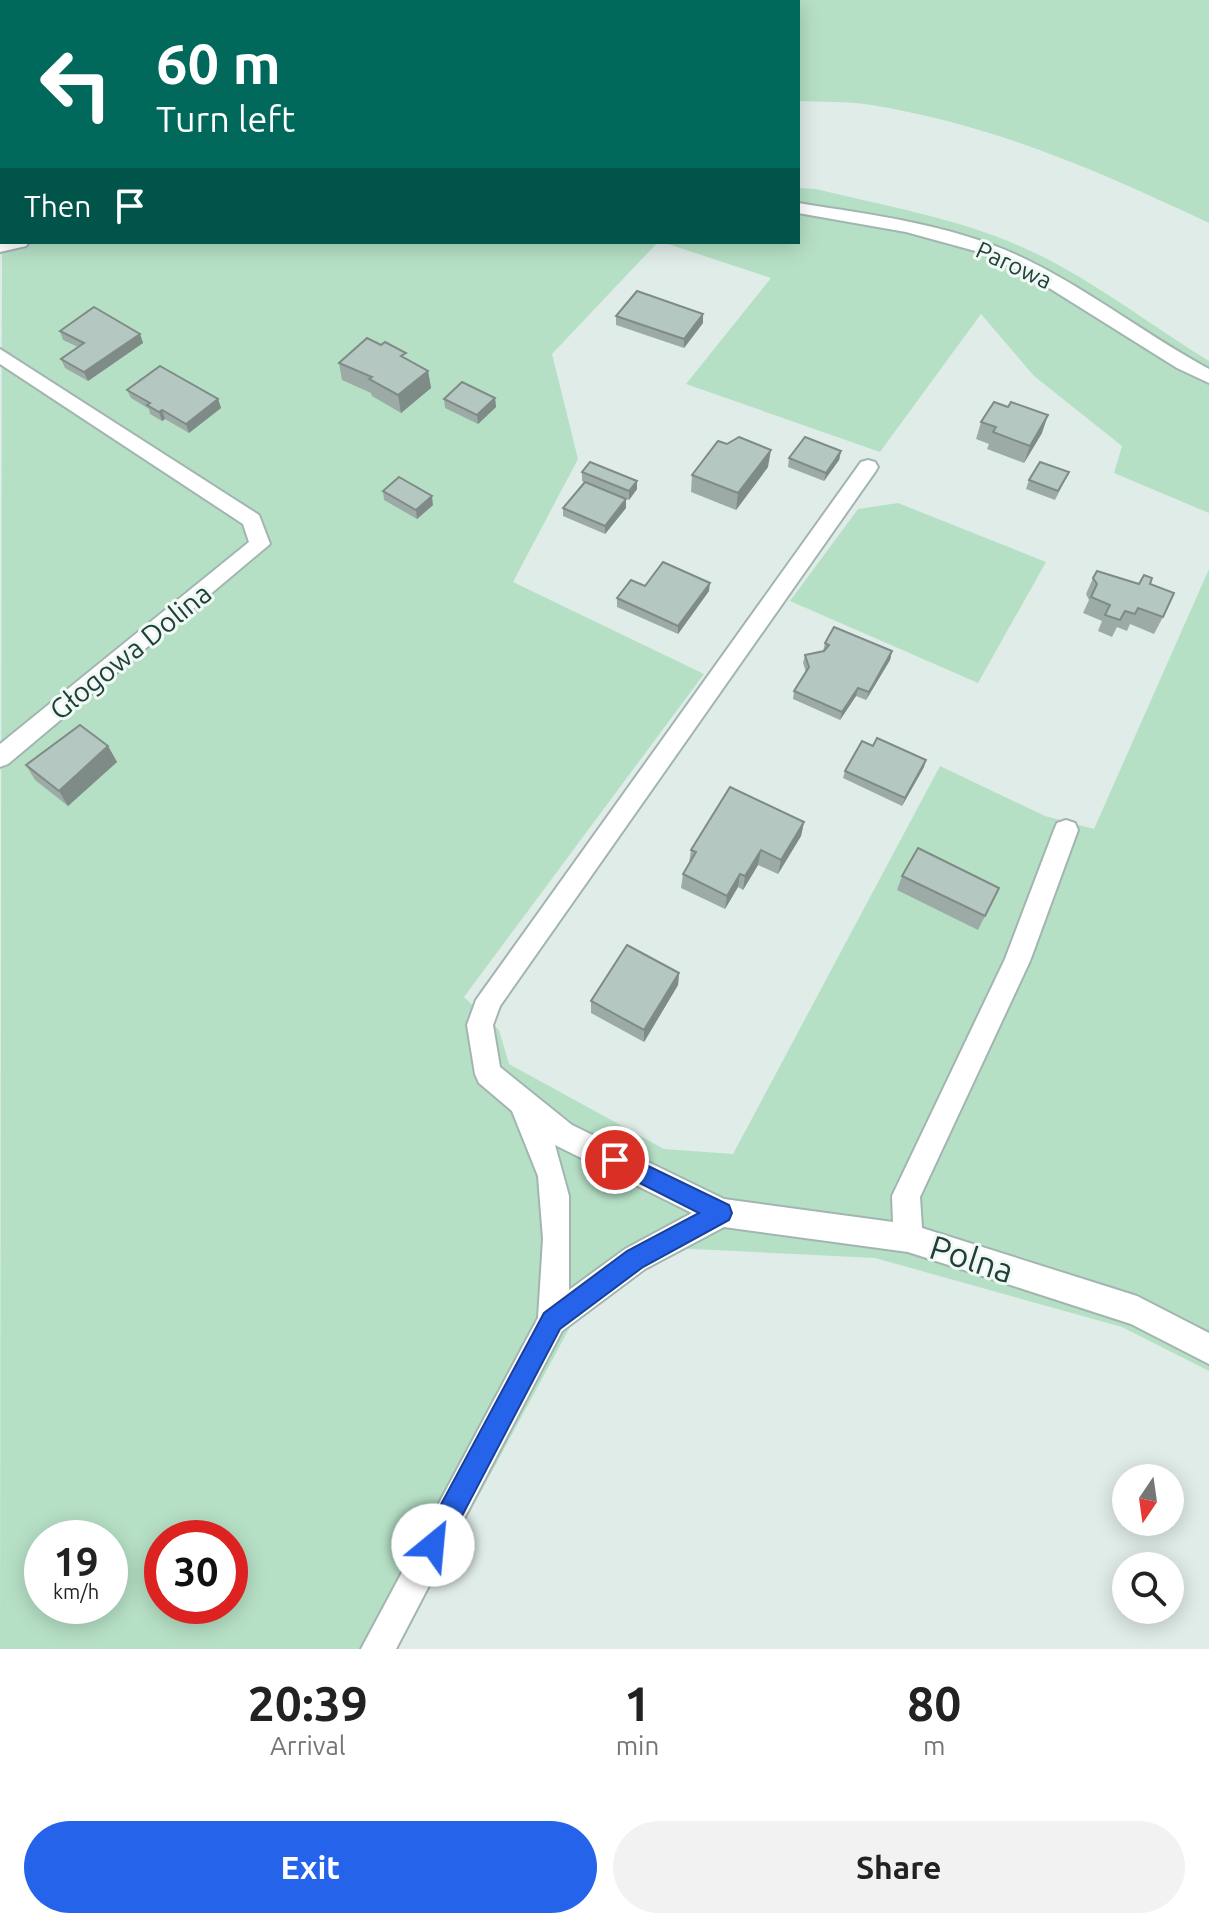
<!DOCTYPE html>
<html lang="en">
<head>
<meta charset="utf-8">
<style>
  body { margin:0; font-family:Ubuntu,sans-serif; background:#f2f2f2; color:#222; height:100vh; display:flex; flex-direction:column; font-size:30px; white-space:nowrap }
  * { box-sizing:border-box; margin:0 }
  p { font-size:26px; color:#767676 }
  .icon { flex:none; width:44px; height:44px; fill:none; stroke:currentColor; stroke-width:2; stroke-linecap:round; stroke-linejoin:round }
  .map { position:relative; height:1649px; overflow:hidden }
  .panel { display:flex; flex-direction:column; background:#fff; flex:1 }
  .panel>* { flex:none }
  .guide { position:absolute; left:0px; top:0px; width:800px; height:244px; box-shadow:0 4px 20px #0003; background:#00695c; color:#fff; overflow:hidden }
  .needle { width:52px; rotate:193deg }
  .buttons { position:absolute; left:1112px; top:1464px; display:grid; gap:16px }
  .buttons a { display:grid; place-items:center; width:72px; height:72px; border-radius:50%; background:#fff; box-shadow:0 4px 20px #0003; font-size:40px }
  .speed { position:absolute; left:24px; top:1520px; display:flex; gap:16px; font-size:40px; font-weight:700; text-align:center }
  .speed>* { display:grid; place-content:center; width:104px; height:104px; border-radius:50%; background:#fff; box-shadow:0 4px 20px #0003; line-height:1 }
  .speed small { font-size:20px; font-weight:400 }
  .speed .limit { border:12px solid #d22; background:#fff; color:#111 }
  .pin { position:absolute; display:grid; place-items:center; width:68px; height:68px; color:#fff; margin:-34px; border:4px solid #fff; border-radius:50%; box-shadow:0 2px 8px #0007 }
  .me { position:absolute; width:88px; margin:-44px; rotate:28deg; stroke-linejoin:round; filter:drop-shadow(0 0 6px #0008) }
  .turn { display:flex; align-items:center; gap:28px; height:168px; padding:0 24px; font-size:36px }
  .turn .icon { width:104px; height:104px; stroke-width:2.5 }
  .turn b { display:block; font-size:56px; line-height:68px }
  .then { display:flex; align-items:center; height:76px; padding:0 24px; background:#0003; gap:16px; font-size:30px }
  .eta { display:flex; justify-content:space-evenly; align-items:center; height:136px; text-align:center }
  .eta b { font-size:48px; font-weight:600; line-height:56px }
  .button { display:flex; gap:16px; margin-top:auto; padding:16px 24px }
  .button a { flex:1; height:92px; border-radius:48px; background:#2563eb; color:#fff; font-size:32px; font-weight:600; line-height:92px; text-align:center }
  .button a+a { background:#f2f2f2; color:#222 }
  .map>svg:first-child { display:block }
  .green { fill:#b6e0c6; fill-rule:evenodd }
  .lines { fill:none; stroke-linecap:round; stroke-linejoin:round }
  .minor-casing { stroke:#a2b5b0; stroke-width:4 }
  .minor { fill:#fff; fill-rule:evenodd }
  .wall { fill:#9caba6 }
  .shaded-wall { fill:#7f8b87 }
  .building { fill:#b5c7c1; stroke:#7f8b87; stroke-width:2 }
  .route { fill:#2563eb; stroke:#184099; stroke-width:2 }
  .labels { text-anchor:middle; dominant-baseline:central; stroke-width:6; stroke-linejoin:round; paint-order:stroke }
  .far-street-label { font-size:24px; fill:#1f3f39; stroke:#f1f9f5 }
  .street-label { font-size:28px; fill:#1f3f39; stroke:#f1f9f5 }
  .near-street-label { font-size:34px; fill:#1f3f39; stroke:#f1f9f5 }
</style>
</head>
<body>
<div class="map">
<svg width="1209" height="1649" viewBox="0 0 1209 1649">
  <rect width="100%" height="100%" fill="#e0ece8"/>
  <!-- green -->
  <g class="green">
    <path d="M0 0H1209V223C1097 170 994 125 871 105 847 101 822 102 798 101V2H2L0 172Z"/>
    <path d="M798 188 816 189C885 206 957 218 1022 247 1088 276 1147 323 1209 361V513L1114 473 1122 446 1034 376 981 314 880 452 686 384 771 278 662 242H798Z"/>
    <path d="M2 223V242H658L552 354 578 459 513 582 704 674 464 997 499 1030 509 1064 664 1149 733 1154 940 766 1045 816 1094 829 1209 569V1371L1122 1327 875 1258 671 1248 570 1327 396 1649H0ZM42 1538H110V1606H42ZM162 1538H230V1606H162Z"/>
    <path d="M898 503 1046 562 978 683 790 601 858 509Z"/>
  </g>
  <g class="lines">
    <!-- minor casing -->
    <g class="minor-casing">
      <g id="minor">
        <path d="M798 203C872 215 950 224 1019 256 1086 287 1144 334 1209 369V383L1177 368 1030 276 979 252 906 232 798 213Z"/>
        <path d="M0 242 2 241 29 242 26 246 0 252Z"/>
        <path d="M0 349 259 515 270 544 8 764 0 767V744L249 542 243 524 0 364Z"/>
        <path d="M868 460 875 462 878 467 875 472 500 1006 493 1025 500 1067 572 1125 724 1199 893 1222 892 1196 1005 959 1054 830 1057 823 1066 820 1075 823 1078 830 1030 961 920 1197 922 1228 1137 1296 1209 1333V1364L1131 1324 908 1252 724 1227 645 1269 562 1331 396 1649H361L538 1318 543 1239 538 1176 512 1111 479 1083 475 1074 467 1025 476 1000 861 462ZM555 1145 692 1213 625 1249 569 1290V1196Z"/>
      </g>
    </g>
    <!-- minor -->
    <use href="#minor" class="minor"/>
  </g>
  <!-- wall -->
  <g class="wall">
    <path d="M616 316 703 323 684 348 616 325Z"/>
    <path d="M60 331 140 334 143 343 88 381 65 368 61 359 78 347 63 340Z"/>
    <path d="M407 359 428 371 431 388 401 413 372 396 371 393 342 380 339 363Z"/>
    <path d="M127 390 218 399 221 408 189 433 165 419 162 421 150 414 149 409 131 398Z"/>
    <path d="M495 398 496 407 478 424 445 408 444 399Z"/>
    <path d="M981 422 1042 433 1024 463 987 449 989 444 976 439Z"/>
    <path d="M841 451 839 460 824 481 788 467 789 458Z"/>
    <path d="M768 467 736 510 691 492 692 475Z"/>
    <path d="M582 472 637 489 629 500 617 495 626 499V508L605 534 563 516V508L584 482 582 481Z"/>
    <path d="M1069 472 1055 500 1026 489 1029 480Z"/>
    <path d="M383 491 433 505 417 519 384 500Z"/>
    <path d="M1093 578 1139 584H1150L1163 617 1154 634 1130 624 1127 631 1117 627 1112 637 1098 631 1102 621 1083 613 1089 600 1086 594Z"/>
    <path d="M645 586 709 591 678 634 617 607V598Z"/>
    <path d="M825 643 892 651 890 660 866 700 856 696 840 720 793 699 794 691 806 672 803 663 805 655 823 651Z"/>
    <path d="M108 746 117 762 68 806 35 780 26 765Z"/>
    <path d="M924 767 902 806 843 778 845 771Z"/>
    <path d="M804 822 801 836 778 874 758 865 743 890 738 887 725 909 681 888 683 874 689 863 691 850Z"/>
    <path d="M902 876 999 888 978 930 897 890Z"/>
    <path d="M679 973 678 985 644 1042 591 1013V1001Z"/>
  </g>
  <!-- shaded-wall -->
  <g class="shaded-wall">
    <path d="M703 314V323L684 348V339Z"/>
    <path d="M140 334 143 343 88 381 84 372Z"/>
    <path d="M428 371 431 388 401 413 398 395Z"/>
    <path d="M495 398 496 407 478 424 477 415Z"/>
    <path d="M218 399 221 408 189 433 186 424Z"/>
    <path d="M162 410 165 419 162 421 159 412Z"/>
    <path d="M1048 415 1042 433 1024 463 1030 446Z"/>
    <path d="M771 450 768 467 736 510 738 493Z"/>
    <path d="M841 451 839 460 824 481 826 473Z"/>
    <path d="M637 481V489L629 500V491Z"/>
    <path d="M432 496 433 505 417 519 416 510Z"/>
    <path d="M626 499V508L605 534V526Z"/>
    <path d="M710 583 709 591 678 634V626Z"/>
    <path d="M892 651 890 660 866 700 869 692Z"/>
    <path d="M858 688 856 696 840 720 842 712Z"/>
    <path d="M108 746 117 762 68 806 59 791Z"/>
    <path d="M926 760 924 767 902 806 905 798Z"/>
    <path d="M804 822 801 836 778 874 781 860Z"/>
    <path d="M761 850 758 865 743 890 745 876Z"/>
    <path d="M740 874 738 887 725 909 727 896Z"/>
    <path d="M679 973 678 985 644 1042V1030Z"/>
  </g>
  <!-- building -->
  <g class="building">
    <path d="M637 291 703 314 684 339 616 316Z"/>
    <path d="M94 307 140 334 84 372 61 359 84 343 60 331Z"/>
    <path d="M367 338 381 345 385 342 406 353 401 356 428 371 398 395 369 379 372 377 339 363Z"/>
    <path d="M160 366 218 399 186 424 162 410 159 412 147 405 150 403 127 390Z"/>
    <path d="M462 382 495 398 477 415 444 399Z"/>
    <path d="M994 402 1008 407 1011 402 1048 415 1030 446 993 432 996 427 981 422Z"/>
    <path d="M739 437 771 450 738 493 692 475 718 441 727 444Z"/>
    <path d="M805 437 841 451 826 473 789 458Z"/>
    <path d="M590 462 637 481 629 491 582 472Z"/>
    <path d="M1040 462 1069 472 1058 491 1029 480Z"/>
    <path d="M399 477 432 496 416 510 383 491Z"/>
    <path d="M585 482 626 499 605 526 563 508Z"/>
    <path d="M663 562 710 583 678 626 617 598 631 580 645 586Z"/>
    <path d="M1097 571 1139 584 1144 575 1152 578 1150 584 1174 593 1163 617 1138 608 1135 614 1125 611 1120 620 1105 615 1110 605 1091 597 1097 584 1093 578Z"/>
    <path d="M834 627 892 651 869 692 858 688 842 712 794 691 809 667 805 655 824 651 829 645 825 643Z"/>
    <path d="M80 725 108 746 59 791 26 765Z"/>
    <path d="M877 738 926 760 905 798 845 771 862 741 873 746Z"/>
    <path d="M730 787 804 822 781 860 761 850 745 876 740 874 727 896 683 874 696 852 691 850Z"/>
    <path d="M918 848 999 888 985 916 902 876Z"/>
    <path d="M627 945 679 973 644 1030 591 1001Z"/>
  </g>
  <!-- route -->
  <path class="route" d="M615 1150 729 1205 732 1213 729 1220 643 1267 560 1329 442 1554 433 1557 424 1554 421 1545 424 1536 544 1313 627 1251 699 1213 608 1167 604 1160 608 1153Z"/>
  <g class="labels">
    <!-- far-street labels -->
    <g class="far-street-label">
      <text transform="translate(1014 265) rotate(25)">Parowa</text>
    </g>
    <!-- street labels -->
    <g class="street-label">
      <text transform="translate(130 651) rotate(-39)">Głogowa Dolina</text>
    </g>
    <!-- near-street labels -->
    <g class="near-street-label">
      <text transform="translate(972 1258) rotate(18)">Polna</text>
    </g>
  </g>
</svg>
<div class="buttons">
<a><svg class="needle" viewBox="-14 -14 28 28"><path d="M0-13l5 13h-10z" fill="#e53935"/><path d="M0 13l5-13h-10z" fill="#767676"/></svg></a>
<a><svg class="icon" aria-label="search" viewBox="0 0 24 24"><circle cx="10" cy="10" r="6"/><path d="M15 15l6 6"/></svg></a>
</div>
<div class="speed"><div>19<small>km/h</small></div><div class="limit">30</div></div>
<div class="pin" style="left:615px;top:1160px;background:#d93025"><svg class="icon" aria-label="arrive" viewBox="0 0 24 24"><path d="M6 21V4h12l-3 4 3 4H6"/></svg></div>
<svg class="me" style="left:433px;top:1545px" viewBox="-20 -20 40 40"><circle r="19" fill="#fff"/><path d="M0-13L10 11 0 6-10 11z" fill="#2563eb"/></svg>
<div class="guide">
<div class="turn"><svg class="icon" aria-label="left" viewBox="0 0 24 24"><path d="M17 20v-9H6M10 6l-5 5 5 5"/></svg><div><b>60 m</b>Turn left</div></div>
<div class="then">Then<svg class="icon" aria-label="arrive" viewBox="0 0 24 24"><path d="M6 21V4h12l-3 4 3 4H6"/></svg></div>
</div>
</div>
<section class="panel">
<div class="eta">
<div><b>20:39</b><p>Arrival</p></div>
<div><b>1</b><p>min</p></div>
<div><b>80</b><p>m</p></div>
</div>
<div class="button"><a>Exit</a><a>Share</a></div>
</section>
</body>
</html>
